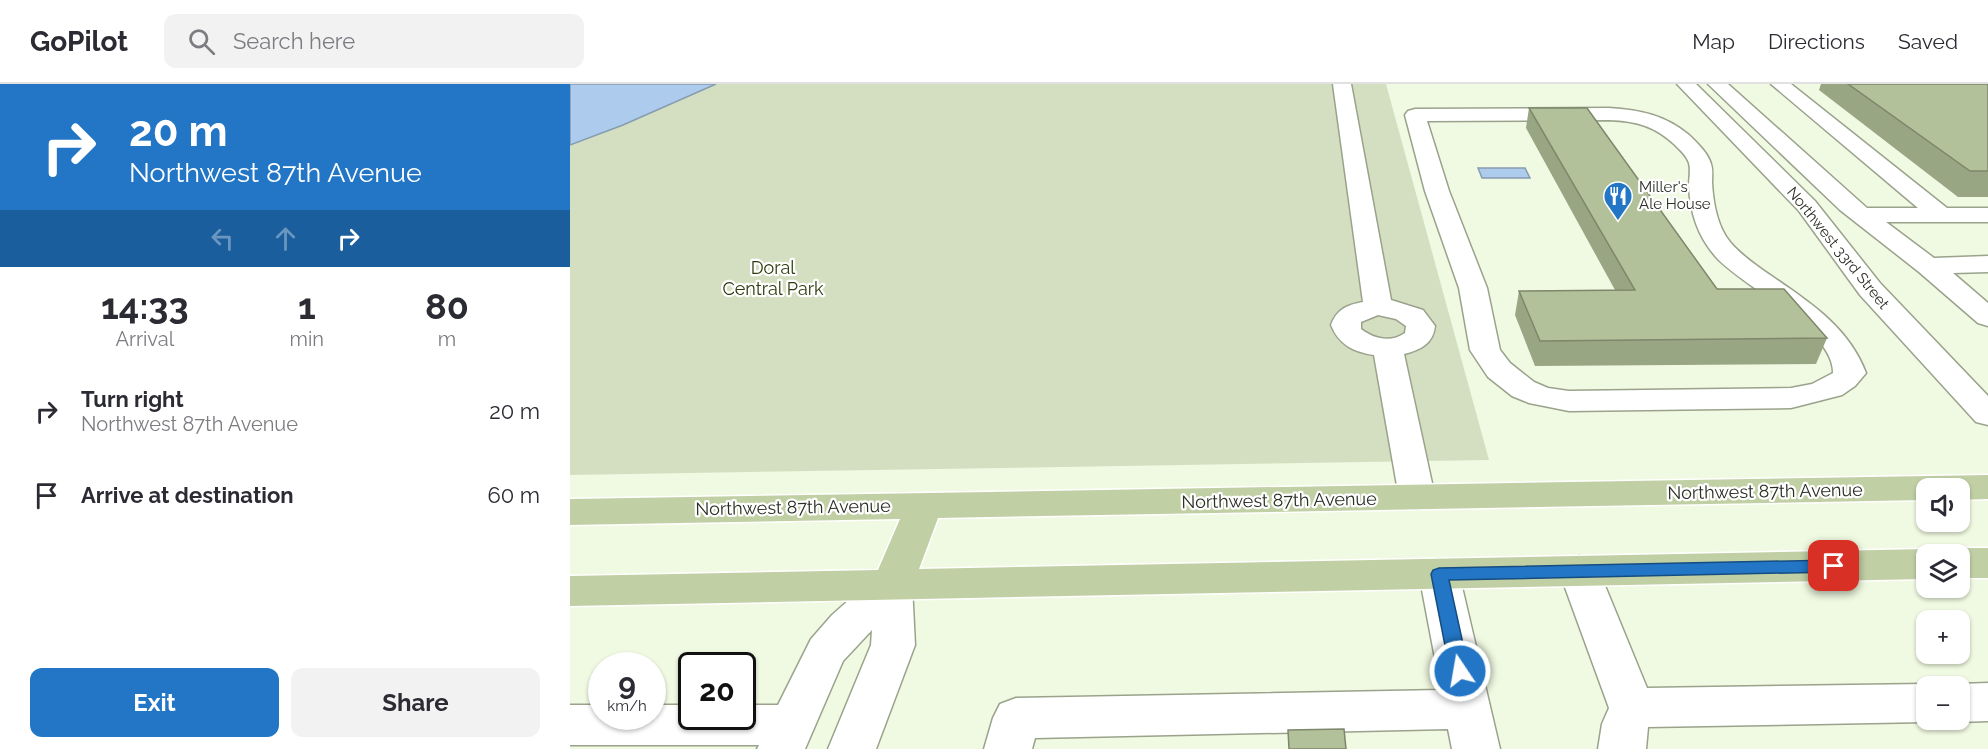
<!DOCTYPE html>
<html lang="en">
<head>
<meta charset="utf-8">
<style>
  body { margin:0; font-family:Raleway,sans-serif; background:#f2f2f3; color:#2b2b33; height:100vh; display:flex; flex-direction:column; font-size:22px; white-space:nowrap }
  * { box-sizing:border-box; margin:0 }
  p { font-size:20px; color:#7c7c81 }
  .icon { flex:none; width:33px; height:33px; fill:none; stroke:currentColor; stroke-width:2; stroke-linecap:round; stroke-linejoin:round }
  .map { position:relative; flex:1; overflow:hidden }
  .drawer { display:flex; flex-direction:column; background:#fff; width:570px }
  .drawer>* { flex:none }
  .hud { background:#2276c5; color:#fff; overflow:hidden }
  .controls { position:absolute; left:1346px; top:394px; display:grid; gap:12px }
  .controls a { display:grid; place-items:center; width:54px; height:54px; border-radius:12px; background:#fff; box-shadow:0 2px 4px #0004; font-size:30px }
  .speed { position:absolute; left:18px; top:568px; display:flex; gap:12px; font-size:30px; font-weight:700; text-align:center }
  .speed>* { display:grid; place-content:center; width:78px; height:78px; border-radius:50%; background:#fff; box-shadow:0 2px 4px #0004; line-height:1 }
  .speed small { font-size:15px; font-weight:400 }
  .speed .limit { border:3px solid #111; border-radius:9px; background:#fff; color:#111 }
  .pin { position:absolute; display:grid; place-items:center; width:51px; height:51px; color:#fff; margin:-26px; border-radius:12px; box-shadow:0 3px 9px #0006 }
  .me { position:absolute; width:66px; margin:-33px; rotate:348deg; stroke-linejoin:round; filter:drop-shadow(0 0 4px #0008) }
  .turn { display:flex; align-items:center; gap:21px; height:126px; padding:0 30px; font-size:27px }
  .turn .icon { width:78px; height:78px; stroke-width:2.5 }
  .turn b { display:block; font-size:42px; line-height:51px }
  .lanes { display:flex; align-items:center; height:57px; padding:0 30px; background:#0003; justify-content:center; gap:30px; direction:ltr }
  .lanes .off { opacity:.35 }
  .eta { display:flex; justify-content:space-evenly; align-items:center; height:102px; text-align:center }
  .eta b { font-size:36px; font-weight:700; line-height:42px }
  .primary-button { display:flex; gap:12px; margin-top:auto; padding:12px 30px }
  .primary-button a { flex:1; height:69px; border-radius:12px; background:#2276c5; color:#fff; font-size:24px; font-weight:700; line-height:69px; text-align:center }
  .primary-button a+a { background:#f2f2f3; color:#2b2b33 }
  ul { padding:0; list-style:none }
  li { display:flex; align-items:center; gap:18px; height:84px; padding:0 30px }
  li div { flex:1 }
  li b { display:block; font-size:22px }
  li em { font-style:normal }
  header { display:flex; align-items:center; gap:36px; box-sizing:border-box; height:84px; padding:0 30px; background:#fff; border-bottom:2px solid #e1e1e2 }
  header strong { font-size:28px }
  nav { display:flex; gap:33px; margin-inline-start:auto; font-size:21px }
  .search { width:420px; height:54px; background:#f2f2f3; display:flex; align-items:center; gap:15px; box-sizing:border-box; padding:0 21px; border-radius:12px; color:#7c7c81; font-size:22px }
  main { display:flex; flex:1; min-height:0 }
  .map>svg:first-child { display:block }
  .green { fill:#d4dfc1 }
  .water { fill:#adcbec; stroke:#869cb0; stroke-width:1.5 }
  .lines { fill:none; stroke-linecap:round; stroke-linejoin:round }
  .minor-casing { stroke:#9aa28c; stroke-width:3 }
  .major-casing { stroke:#fff; stroke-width:3 }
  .minor { fill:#fff; fill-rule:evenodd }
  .major { fill:#c1d0a4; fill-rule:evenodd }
  .wall { fill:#99a684 }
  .building { fill:#b2c199; stroke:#7d876b; stroke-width:1.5 }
  .route { fill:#2276c5; stroke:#164d80; stroke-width:1.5 }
  .labels { text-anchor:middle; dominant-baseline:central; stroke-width:4.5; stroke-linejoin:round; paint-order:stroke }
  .far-poi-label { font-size:15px; fill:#2a2e25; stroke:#fff; text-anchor:start }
  .far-street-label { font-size:15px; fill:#2a2e25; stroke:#fff }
  .park-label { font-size:18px; fill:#2e3b0d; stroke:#fff }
  .street-label { font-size:18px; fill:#2a2e25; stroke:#fff }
</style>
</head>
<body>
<header>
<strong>GoPilot</strong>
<div class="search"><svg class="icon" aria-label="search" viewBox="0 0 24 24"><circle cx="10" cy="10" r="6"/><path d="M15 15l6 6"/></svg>Search here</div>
<nav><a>Map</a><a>Directions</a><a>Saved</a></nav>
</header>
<main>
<section class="drawer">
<div class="hud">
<div class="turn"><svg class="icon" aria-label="right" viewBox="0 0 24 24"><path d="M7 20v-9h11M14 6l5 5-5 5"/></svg><div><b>20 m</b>Northwest 87th Avenue</div></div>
<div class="lanes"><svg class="icon off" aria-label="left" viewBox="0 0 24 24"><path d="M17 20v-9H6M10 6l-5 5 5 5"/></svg><svg class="icon off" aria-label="ahead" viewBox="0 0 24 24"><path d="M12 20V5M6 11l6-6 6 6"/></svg><svg class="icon" aria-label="right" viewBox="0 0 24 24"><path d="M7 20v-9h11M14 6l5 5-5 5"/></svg></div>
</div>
<div class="eta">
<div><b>14:33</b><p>Arrival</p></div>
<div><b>1</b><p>min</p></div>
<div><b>80</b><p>m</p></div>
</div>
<ul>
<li><svg class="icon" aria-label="right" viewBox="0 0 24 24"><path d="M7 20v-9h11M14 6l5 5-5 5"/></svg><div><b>Turn right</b><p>Northwest 87th Avenue</p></div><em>20 m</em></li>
<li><svg class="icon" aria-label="arrive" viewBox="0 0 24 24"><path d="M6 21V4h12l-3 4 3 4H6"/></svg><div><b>Arrive at destination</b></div><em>60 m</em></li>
</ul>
<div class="primary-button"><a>Exit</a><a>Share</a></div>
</section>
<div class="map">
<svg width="1418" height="665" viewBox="0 0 1418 665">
  <rect width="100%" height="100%" fill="#f0f9e1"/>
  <!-- green -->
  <path class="green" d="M0 0H816L919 376 0 391Z"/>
  <!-- water -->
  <g class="water">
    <path d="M0 0H146L53 41 0 61Z"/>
    <path d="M908 84H955L960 94H912Z"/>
  </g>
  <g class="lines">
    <!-- minor casing -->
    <g class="minor-casing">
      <g id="minor">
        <path d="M763 0H781L821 216 853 226 865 242C863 260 850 266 834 270L865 413 860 422 847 425 834 422 829 413 804 271C784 268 769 261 761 241 767 225 777 221 793 218ZM808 231 826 235 836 242 835 249C821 259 804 255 791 245V238Z"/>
        <path d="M1107 0H1126L1245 117 1310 199 1418 312V341L1406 338 1290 211 1229 127Z"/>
        <path d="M1138 0H1158L1297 124H1348L1201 0H1221L1377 124H1418V138H1316L1364 174 1418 172V188L1383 189 1418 219V242L1408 239 1349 188 1270 126Z"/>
        <path d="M1039 24C1070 26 1095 31 1119 51 1127 59 1138 69 1141 80 1143 86 1142 92 1142 98 1143 118 1147 142 1160 158 1172 172 1188 183 1203 193 1241 219 1279 244 1296 289L1285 302 1272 311 1221 324 999 327 959 319 942 312 918 293 900 266 889 204 855 107 835 31 838 27 845 25ZM1039 36C1066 37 1085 42 1105 61 1110 66 1117 72 1119 79 1121 86 1119 94 1119 102 1120 128 1128 153 1146 173 1173 203 1264 246 1263 289L1242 300 1221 304 999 307 978 304 964 298 940 279 930 266 917 204 879 107 857 37Z"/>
        <path d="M1009 472 1023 477 1029 487 1077 604 1356 600 1366 603H1356V636H1363L1356 638 1078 643 1076 665H1028L1032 640 1039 624 989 487 995 477Z"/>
        <path d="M869 475 883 479 889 490 930 665H882L878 645 465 654 462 665H414L423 634 430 620 446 614 871 606 849 490 855 479Z"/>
        <path d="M322 486 336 490 342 501 345 561 306 665H258L301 561 302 546 273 577 235 665H187L189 661H0V621H32V633H82V621H122V633H172V621H208L241 555 262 531 308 490Z"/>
        <path d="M1418 599V637L1389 638 1382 636H1389V603H1379L1389 600Z"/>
      </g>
    </g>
    <!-- major casing -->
    <g class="major-casing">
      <g id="major">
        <path d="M1418 391V415L1389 416V405H1356V416L368 434 349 485 1356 465 1371 471H1356V495L0 522V492L308 486 330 435 0 441V415Z"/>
        <path d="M1389 464H1418V494H1389V471H1374Z"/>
      </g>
    </g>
    <!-- minor -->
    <use href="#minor" class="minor"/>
    <!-- major -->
    <use href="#major" class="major"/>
  </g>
  <!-- wall -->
  <g class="wall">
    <path d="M1251 0H1418V113H1388L1249 6Z"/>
    <path d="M959 24 1147 205 1257 254 1246 280 965 282 945 231 949 207 1045 206 956 44Z"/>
  </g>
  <!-- building -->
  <g class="building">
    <path d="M1278 0H1418V87H1400Z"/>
    <path d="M959 24H1017L1147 205H1214L1257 254 970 257 949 207 1065 206Z"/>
    <path d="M774 645 776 665H719L718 646Z"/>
  </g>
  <!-- route -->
  <path class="route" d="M1264 476 1269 478 1272 482 1269 486 1264 488 879 496 899 587 896 593 890 595 883 593 880 587 861 490 863 486 869 484Z"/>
  <!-- icons -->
  <defs>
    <g id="restaurant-pin" transform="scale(1.5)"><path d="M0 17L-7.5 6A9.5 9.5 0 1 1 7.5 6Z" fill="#2276c5" stroke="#fff"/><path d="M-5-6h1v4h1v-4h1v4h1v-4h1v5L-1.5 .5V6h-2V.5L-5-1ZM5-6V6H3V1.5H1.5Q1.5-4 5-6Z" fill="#fff"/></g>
  </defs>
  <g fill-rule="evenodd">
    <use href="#restaurant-pin" x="1048" y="112"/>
  </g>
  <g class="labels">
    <!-- far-poi labels -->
    <g class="far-poi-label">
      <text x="1069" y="103">Miller's<tspan x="1069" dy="17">Ale House</tspan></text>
    </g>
    <!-- far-street labels -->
    <g class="far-street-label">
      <text transform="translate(1268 164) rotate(51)">Northwest 33rd Street</text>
    </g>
    <!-- park labels -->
    <g class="park-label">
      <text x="203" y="183">Doral<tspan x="203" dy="21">Central Park</tspan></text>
    </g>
    <!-- street labels -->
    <g class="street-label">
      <text transform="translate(1195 407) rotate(-1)">Northwest 87th Avenue</text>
      <text transform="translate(709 416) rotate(-1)">Northwest 87th Avenue</text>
      <text transform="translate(223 423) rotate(-1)">Northwest 87th Avenue</text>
    </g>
  </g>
</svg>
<div class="controls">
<a><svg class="icon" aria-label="sound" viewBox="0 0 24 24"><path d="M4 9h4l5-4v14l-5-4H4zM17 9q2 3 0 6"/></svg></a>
<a><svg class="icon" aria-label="layers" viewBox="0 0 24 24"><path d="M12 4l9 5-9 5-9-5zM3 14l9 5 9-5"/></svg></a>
<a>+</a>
<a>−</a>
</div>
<div class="speed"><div>9<small>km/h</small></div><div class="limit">20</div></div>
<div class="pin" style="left:1264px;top:482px;background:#d93025"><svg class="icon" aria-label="arrive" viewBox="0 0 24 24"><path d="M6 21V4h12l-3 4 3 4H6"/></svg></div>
<svg class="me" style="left:890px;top:587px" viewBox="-20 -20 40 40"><circle r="17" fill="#2276c5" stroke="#fff" stroke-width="3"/><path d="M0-11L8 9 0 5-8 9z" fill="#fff"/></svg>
</div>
</main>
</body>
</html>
